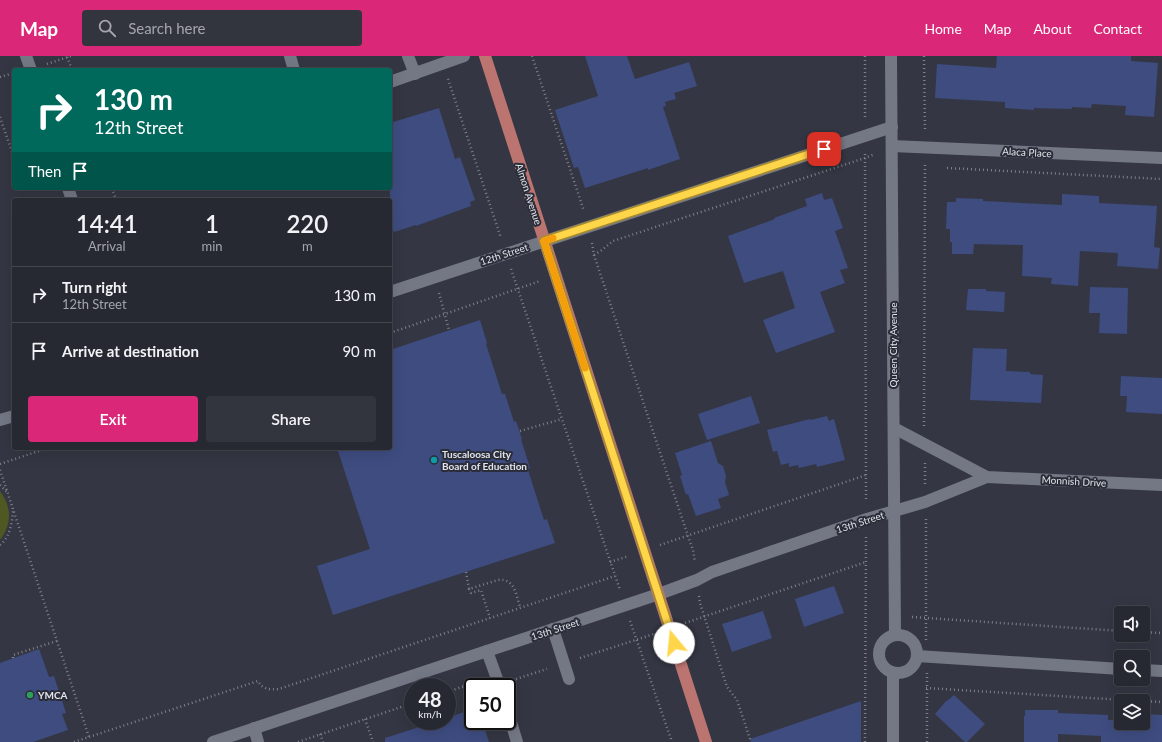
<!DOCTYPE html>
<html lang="en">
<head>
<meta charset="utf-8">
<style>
  body { margin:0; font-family:Lato,sans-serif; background:#33353e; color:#f1f3f6; height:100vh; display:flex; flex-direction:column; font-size:15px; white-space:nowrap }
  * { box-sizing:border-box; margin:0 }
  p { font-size:13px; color:#a4a6ac }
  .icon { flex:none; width:22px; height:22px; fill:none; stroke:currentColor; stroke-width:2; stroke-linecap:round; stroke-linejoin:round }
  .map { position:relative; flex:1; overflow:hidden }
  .details { position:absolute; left:12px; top:142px; width:380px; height:252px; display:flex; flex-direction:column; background:#272932; border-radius:4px; box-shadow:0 4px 16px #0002,0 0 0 1px #43454d }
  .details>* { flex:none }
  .banner { position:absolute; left:12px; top:12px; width:380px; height:122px; border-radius:4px; box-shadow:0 4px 16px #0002,0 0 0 1px #43454d; background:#00695c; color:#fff; overflow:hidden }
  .tools { position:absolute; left:1114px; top:550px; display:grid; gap:8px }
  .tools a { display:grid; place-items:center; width:36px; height:36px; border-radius:4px; background:#272932; box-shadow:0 4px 16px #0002,0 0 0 1px #43454d; font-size:20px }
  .speed { position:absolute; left:404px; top:622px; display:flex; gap:8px; font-size:20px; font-weight:700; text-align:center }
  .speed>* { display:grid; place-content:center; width:52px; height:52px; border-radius:50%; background:#272932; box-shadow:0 4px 16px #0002,0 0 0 1px #43454d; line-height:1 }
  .speed small { font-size:10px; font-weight:400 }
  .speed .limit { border:2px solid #111; border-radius:6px; background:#fff; color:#111 }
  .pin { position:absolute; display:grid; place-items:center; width:34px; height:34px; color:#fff; margin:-17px; border-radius:8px; box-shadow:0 2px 6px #0006 }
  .me { position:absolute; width:44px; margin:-22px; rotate:343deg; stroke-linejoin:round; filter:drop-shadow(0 0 3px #0008) }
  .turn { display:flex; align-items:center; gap:14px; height:84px; padding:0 16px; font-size:18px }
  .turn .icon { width:52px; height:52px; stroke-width:2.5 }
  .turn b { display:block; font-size:28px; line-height:34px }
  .then { display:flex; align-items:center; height:38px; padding:0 16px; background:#0003; gap:8px; font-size:15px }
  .eta { display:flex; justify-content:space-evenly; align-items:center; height:68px; text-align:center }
  .eta b { font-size:24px; font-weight:600; line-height:28px }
  .primary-button { display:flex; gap:8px; margin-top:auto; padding:8px 16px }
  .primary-button a { flex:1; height:46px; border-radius:4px; background:#db2777; color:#fff; font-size:16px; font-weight:600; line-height:46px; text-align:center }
  .primary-button a+a { background:#33353e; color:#f1f3f6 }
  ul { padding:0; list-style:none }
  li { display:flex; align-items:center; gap:12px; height:56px; padding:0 16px; border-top:1px solid #43454d }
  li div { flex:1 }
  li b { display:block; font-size:15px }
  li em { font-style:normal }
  header { display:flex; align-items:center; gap:24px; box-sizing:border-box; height:56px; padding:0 20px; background:#db2777; color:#fff }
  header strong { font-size:19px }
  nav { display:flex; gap:22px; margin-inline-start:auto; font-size:14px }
  .search { width:280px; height:36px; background:#33353e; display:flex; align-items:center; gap:10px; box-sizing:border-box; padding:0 14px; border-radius:4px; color:#a4a6ac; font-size:15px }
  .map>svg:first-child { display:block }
  .green { fill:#4f5823 }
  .building { fill:#3e4c80 }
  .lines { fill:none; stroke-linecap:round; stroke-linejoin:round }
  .path { stroke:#7e818a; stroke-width:2.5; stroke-dasharray:1 3; stroke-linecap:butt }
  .minor { stroke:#747885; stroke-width:12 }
  .major { stroke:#bb7470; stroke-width:12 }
  .route-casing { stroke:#a68a30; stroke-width:10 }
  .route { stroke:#ffd54a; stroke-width:7 }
  .slow { stroke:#f59e0b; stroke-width:7 }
  .culture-dot { fill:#0f9aa8; stroke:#2a2d38; stroke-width:1.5 }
  .leisure-dot { fill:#2e9e5b; stroke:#2a2d38; stroke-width:1.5 }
  .labels { text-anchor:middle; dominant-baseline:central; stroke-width:4; stroke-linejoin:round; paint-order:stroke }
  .street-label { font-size:10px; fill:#e1e4eb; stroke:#2a2d38 }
  .poi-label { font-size:10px; font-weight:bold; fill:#e1e4eb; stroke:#2a2d38; text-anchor:start }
</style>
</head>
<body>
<header>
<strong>Map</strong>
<div class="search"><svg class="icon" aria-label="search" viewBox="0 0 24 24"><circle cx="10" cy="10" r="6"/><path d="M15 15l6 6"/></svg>Search here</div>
<nav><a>Home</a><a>Map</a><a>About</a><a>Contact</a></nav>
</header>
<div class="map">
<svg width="1162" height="686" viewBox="0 0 1162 686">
  <rect width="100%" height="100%" fill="#343743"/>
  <!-- green -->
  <path class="green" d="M0 435C12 451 12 468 0 484Z"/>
  <!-- building -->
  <g class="building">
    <path d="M585 0H627L635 23 689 6 697 30 674 37 676 43 665 46 666 50 663 51 680 103 648 114V112L585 132 578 111 574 112 555 54 598 40Z"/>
    <path d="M997 0H1131V5L1158 7 1154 61 1125 59 1126 50 1092 48 1091 52 1072 51V53L1034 52V54L1005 52V46L935 42 937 8 996 12Z"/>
    <path d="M439 52 455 103 460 101 475 144 470 146 471 150 416 170V169L394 176 390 164V67Z"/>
    <path d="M822 137 824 144 832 142 843 172 835 175 848 212 840 214 845 227 820 236 835 276 776 297 763 264 795 252 783 215 744 227 728 180 775 163 774 162 807 150 805 143Z"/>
    <path d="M1062 138 1099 140V147L1157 150 1154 191 1160 192 1158 213 1117 210 1118 197 1080 195 1078 230 1051 228 1052 222 1022 220 1023 189 974 188 973 198H952V186H950V173H946L947 146H956V142L983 143V145L1062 149Z"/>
    <path d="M1090 231 1128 232 1127 278 1099 277 1100 257H1089Z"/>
    <path d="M968 233H986V235L1005 236 1004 256 966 254Z"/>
    <path d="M480 264 487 287 486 288 502 338H505L514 366 516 365 522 383H521L530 412 528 414 544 464 547 463 555 487 333 559 317 510 370 493 337 392H390V294Z"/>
    <path d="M973 292 1007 293 1006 315 1030 316V318L1043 319 1041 347 970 344Z"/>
    <path d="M1121 320 1162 322V358L1126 356 1127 340H1120Z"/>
    <path d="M751 340 760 367 707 384 698 358Z"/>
    <path d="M827 360 829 365 834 363 845 404 817 411 816 408 799 412 798 409 789 411V407L781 409 777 395 773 396 767 374 810 363 811 364Z"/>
    <path d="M711 385 718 407 723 410 726 420 725 426 729 439 718 443 721 452 696 460 688 438 686 439 680 420 682 419 675 397Z"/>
    <path d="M834 530 844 557 804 571 795 543Z"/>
    <path d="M763 555 772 582 732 596 722 568Z"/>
    <path d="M39 593 49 621 54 620 66 657 62 658 68 674 33 686H0V607Z"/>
    <path d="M954 639 985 668 967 686H965L935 658 947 644V645Z"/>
    <path d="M861 645V686H751L750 683Z"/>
    <path d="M473 653V665H482L489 686H385V682L438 665H447V662Z"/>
    <path d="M1025 654H1058V657L1108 659V664H1121V667H1143V658L1162 659V686H1101V680L1058 678V686H1024V660H1025Z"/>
  </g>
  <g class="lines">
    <!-- path -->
    <g class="path">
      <path d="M532 0 584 155"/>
      <path d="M924 0 925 76"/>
      <path d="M67 1 72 14"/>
      <path d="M47 8 71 0"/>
      <path d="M0 21 14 17"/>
      <path d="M448 23 501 182"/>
      <path d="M0 61 12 96"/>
      <path d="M865 61V0"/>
      <path d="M865 98 866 445"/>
      <path d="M947 112 1162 123"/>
      <path d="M112 132 116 144"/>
      <path d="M592 187 594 199 688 480 693 494 695 506"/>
      <path d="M594 199 602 194 613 185 865 102 875 98"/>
      <path d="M511 213 620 534"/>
      <path d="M439 237 449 274"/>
      <path d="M390 277 540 225"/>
      <path d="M924 370 925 109"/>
      <path d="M520 375 562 363"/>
      <path d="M925 407V428"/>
      <path d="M0 408 48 392"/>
      <path d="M0 414 89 681"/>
      <path d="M0 429 7 436"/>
      <path d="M926 463V584"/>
      <path d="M0 489C10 481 12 467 13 455"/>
      <path d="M660 489 866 419"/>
      <path d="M610 506 629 500"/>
      <path d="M466 516 469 533 498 524C515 522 516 539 520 551"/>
      <path d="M469 533 471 537 481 534 490 562"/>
      <path d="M699 540 700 547 727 631 737 644 751 686"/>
      <path d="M912 561 1121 575"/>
      <path d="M630 565 672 686"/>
      <path d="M685 567 866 506"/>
      <path d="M1143 576 1162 577"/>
      <path d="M13 602V599L57 585"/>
      <path d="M580 602 654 578"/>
      <path d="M516 623 547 613"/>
      <path d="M463 631 471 654"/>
      <path d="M926 632 1141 645"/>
      <path d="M447 636 476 626 480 628"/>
      <path d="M1143 645 1162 646"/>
      <path d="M365 663 373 686"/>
      <path d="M426 665 427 669"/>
      <path d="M320 678 323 686"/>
      <path d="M74 686 258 625C262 633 269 634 279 633L615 520"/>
      <path d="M298 686 413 647"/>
      <path d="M865 686 866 480"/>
      <path d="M927 686V617"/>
    </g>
    <!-- minor -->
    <g class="minor">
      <path d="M26 0 31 14"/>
      <path d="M290 0 294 14"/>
      <path d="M408 0 415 18"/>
      <path d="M891 0 895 579"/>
      <path d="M390 26 464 0"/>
      <path d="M892 90 1162 102"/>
      <path d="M68 132 72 144"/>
      <path d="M390 236 892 71"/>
      <path d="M0 364 14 360"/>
      <path d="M894 372 987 421 1162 429"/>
      <path d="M553 573 569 623"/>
      <circle cx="898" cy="598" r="19"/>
      <path d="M487 595 500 631"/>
      <path d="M917 600 1121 613"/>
      <path d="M1143 614 1162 615"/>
      <path d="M893 617V686"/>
      <path d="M507 653 517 686"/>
      <path d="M254 672 258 686"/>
      <path d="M213 686 659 538 697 524 712 516 867 463 925 446 987 421"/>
    </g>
    <!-- major -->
    <path class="major" d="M485 0C558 229 633 457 706 686"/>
  </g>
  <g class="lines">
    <!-- route casing -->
    <g class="route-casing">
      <path id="route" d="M674 587 544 185 824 93"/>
    </g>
    <!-- route -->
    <use href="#route" class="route"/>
    <!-- slow -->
    <path class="slow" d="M553 182 544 185 585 312"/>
  </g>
  <!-- markers -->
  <circle class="culture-dot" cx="434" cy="404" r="4"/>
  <circle class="leisure-dot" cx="30" cy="639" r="4"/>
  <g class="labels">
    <!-- street labels -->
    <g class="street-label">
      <text transform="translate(1027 96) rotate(3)">Alaca Place</text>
      <text transform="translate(529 138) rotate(72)">Almon Avenue</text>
      <text transform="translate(504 198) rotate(-18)">12th Street</text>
      <text transform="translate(893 289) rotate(-90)">Queen City Avenue</text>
      <text transform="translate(1074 425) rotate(3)">Monnish Drive</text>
      <text transform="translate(860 466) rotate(-18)">13th Street</text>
      <text transform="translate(555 573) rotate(-18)">13th Street</text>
    </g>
    <!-- poi labels -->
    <g class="poi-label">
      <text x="442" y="398">Tuscaloosa City<tspan x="442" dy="12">Board of Education</tspan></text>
      <text x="38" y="639">YMCA</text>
    </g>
  </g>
</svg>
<div class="tools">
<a><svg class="icon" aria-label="sound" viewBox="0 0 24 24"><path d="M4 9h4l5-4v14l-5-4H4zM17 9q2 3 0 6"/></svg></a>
<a><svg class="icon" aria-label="search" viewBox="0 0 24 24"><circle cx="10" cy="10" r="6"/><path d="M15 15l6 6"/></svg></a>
<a><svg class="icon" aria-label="layers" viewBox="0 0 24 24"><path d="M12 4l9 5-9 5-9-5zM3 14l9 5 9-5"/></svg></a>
</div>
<div class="speed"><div>48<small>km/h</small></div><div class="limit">50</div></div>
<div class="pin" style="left:824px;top:93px;background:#d93025"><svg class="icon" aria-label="arrive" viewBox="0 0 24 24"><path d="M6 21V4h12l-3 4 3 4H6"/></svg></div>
<svg class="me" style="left:674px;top:587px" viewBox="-20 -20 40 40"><circle r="19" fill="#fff"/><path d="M0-13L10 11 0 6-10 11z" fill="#ffd54a"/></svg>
<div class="banner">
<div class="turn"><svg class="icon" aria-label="right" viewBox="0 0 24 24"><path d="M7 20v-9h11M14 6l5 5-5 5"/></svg><div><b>130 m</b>12th Street</div></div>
<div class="then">Then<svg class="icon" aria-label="arrive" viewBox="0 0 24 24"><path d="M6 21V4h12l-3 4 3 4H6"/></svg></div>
</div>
<section class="details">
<div class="eta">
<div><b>14:41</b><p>Arrival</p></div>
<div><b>1</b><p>min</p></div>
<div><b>220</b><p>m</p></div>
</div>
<ul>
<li><svg class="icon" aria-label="right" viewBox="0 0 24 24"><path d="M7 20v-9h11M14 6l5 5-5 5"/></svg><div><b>Turn right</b><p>12th Street</p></div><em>130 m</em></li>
<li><svg class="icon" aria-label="arrive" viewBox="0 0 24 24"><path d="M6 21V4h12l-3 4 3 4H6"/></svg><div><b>Arrive at destination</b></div><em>90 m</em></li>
</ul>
<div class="primary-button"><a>Exit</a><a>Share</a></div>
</section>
</div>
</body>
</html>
